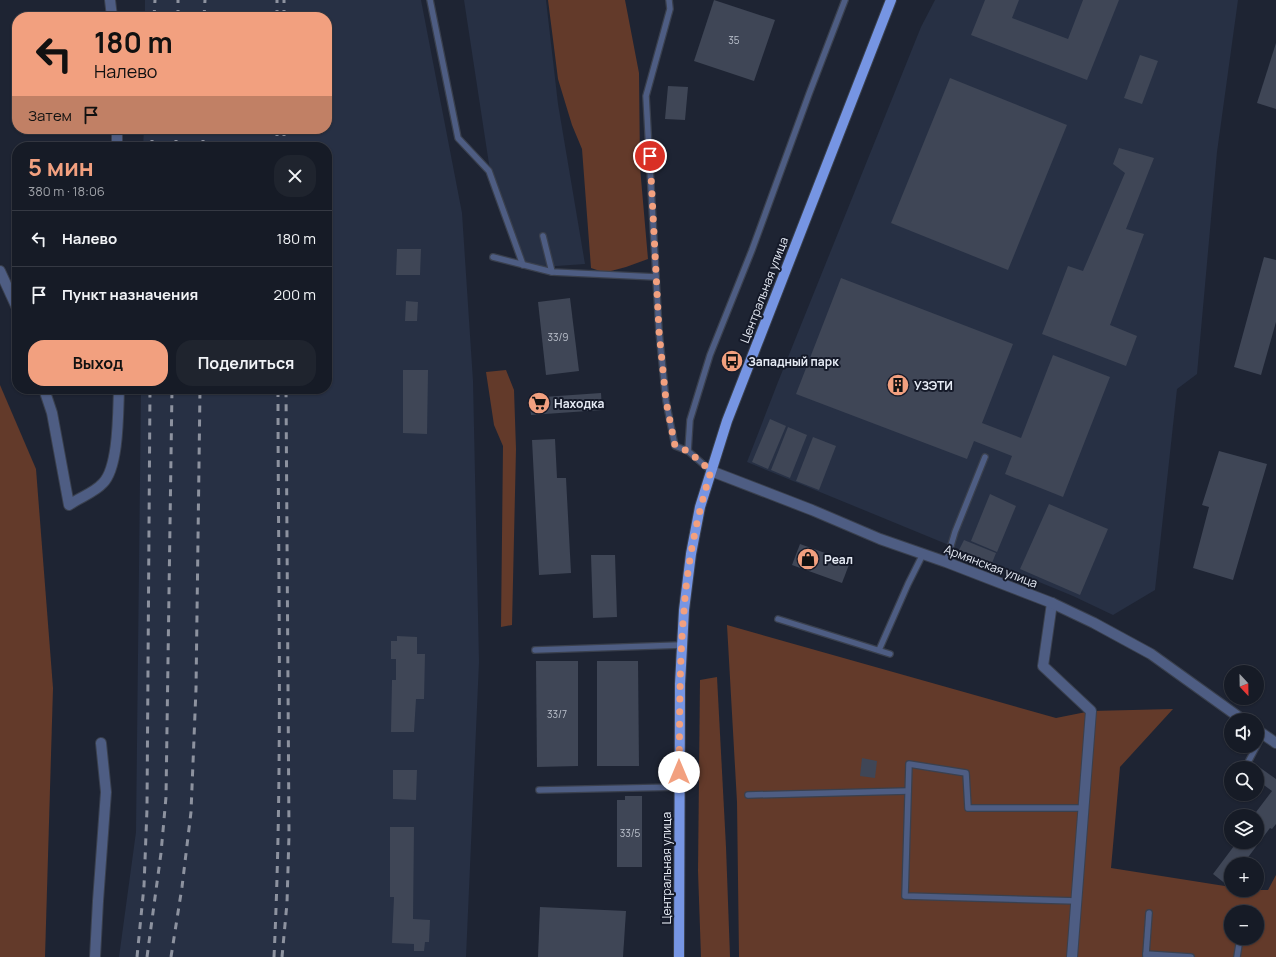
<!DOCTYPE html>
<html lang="ru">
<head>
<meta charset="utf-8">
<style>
  body { margin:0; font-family:Manrope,sans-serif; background:#1f242e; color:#f1f3f6; height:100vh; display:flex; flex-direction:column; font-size:15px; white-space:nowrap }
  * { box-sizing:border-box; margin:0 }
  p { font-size:13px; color:#9ea1a7 }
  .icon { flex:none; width:22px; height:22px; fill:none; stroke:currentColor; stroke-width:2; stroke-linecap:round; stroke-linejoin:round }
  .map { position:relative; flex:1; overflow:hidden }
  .side { position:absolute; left:12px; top:142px; width:320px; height:252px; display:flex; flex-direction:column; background:#161b26; border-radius:16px; box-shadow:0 1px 3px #0004,0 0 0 1px #353943 }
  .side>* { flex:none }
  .hud { position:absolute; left:12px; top:12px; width:320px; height:122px; border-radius:16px; box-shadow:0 1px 3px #0004,0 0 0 1px #353943; background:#f2a07f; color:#111; overflow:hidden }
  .needle { width:26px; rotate:158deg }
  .buttons { position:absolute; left:1224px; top:665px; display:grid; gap:8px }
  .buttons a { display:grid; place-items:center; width:40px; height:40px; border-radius:50%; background:#161b26; box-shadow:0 1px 3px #0004,0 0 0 1px #353943; font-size:20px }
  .pin { position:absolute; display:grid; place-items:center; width:34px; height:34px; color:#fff; margin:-17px; border:2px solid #fff; border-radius:50%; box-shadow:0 1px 4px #0007 }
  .me { position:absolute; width:44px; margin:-22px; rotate:0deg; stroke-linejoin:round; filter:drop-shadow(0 0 3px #0008) }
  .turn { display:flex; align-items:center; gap:14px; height:84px; padding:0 16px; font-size:18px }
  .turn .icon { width:52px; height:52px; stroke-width:2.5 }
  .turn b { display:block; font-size:28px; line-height:34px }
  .then { display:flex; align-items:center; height:38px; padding:0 16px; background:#0003; gap:8px; font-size:15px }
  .round { display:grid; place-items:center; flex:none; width:42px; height:42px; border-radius:16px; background:#1f242e }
  .head { display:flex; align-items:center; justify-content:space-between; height:68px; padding:0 16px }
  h1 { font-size:24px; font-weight:700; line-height:30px; color:#f2a07f }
  .primary-button { display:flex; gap:8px; margin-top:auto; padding:8px 16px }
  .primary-button a { flex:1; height:46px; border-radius:16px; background:#f2a07f; color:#111; font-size:16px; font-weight:700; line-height:46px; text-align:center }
  .primary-button a+a { background:#1f242e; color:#f1f3f6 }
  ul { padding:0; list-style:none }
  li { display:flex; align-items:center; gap:12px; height:56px; padding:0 16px; border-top:1px solid #353943 }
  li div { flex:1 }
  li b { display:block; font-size:15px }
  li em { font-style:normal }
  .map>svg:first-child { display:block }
  .built { fill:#273044 }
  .green { fill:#633a2a; fill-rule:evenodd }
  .building { fill:#3f4656 }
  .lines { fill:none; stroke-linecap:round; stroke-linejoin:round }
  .service-casing { stroke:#3a404e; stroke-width:8 }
  .minor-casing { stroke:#3a404e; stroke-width:12 }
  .tertiary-casing { stroke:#3a404e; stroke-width:12 }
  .primary-casing { stroke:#3a404e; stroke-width:12 }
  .service { stroke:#4e5d83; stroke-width:5.5 }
  .minor { stroke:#4e5d83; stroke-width:10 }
  .tertiary { stroke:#4e5d83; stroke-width:10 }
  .primary { stroke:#7695e3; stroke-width:10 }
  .rail { stroke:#8d929f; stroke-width:3; stroke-dasharray:7 7; stroke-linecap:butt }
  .route { stroke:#f2a07f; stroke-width:7; stroke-dasharray:0 12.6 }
  .labels { text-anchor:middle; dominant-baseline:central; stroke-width:4; stroke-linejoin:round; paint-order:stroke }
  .number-label { font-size:10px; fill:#bcc2cd }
  .street-label { font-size:12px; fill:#e6ebf5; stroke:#151a29 }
  .poi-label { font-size:12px; font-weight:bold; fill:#e6ebf5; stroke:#151a29; text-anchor:start }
</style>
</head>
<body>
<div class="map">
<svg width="1276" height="957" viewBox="0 0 1276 957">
  <rect width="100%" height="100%" fill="#1e2433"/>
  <!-- built -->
  <g class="built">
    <path d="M145 0H421L462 213 473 381 479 662 466 957H119L136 832 141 389H327V147H143L144 129H327V17H145Z"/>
    <path d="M464 0H546L558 104 585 264 528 268 489 164Z"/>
    <path d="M935 0H1238L1217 152 1197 374 1177 389 1155 590 1113 615 1073 596 747 462 778 382 921 27Z"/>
  </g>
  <!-- green -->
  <g class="green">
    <path d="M548 0H625L639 73 640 167 648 259 626 267 611 271 603 272 591 268 582 149 572 125 558 79Z"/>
    <path d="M506 370 514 390 516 449 512 625 501 627 503 446 494 425 486 372Z"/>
    <path d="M0 385 36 469 53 688 45 957H0Z"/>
    <path d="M727 625 1056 718 1091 711 1173 709 1120 767 1111 868 1231 887V890H1268L1276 875V957H739L737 802ZM1231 912H1257V938H1231Z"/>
    <path d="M717 677 726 847 730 957H701L698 871 700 680Z"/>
  </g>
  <!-- building -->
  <g class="building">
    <path d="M714 0 775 20 754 81 694 61Z"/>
    <path d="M985 0H1019L1012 18 1068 39 1083 0H1119L1087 80 971 35Z"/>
    <path d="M1276 43V109L1257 103Z"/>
    <path d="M1140 55 1158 61 1142 104 1124 98Z"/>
    <path d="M950 78 1067 125 1008 270 891 223Z"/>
    <path d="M668 86 688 87 685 120 665 119Z"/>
    <path d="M1119 148 1154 158 1126 229 1144 234 1110 325 1137 336 1126 366 1042 334 1068 266 1083 271 1125 173 1113 164Z"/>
    <path d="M397 249H421L420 275H396Z"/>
    <path d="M1264 257 1276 260V322L1261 375 1234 367Z"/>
    <path d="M841 278 1013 344 982 423 1021 438 1053 355 1110 377 1063 497 1005 474 1012 456 974 441 967 459 796 394Z"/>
    <path d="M570 298 579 371 546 375 538 302Z"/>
    <path d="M406 301 418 302 417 321H405Z"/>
    <path d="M403 370H428L427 434 403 433Z"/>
    <path d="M601 393 602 410 531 415 529 398Z"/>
    <path d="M770 419 786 426 768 469 752 462Z"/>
    <path d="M788 427 807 435 790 478 771 470Z"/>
    <path d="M813 437 836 446 819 490 796 481Z"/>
    <path d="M555 439 557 478H566L571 573 539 575 532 440Z"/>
    <path d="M1219 451 1267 464 1233 580 1193 568 1209 507 1202 505Z"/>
    <path d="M990 494 1016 506 997 552 971 541Z"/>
    <path d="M1049 504 1108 529 1080 595 1020 569Z"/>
    <path d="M964 540 996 553 992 563 959 550Z"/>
    <path d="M800 544 850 562 842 583 792 565Z"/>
    <path d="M591 555H615L617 617 593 618Z"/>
    <path d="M397 636 417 637V654H425L424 699H416L414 732H391L392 680H396V659H391V641H397Z"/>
    <path d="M536 661H578V766L537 767Z"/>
    <path d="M597 661H638L639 766H597Z"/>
    <path d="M862 758 877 761 875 778 860 776Z"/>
    <path d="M1255 764 1276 779V824L1272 829 1270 828 1243 864H1231V880L1227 885 1213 874 1237 842H1257V816H1253L1272 791 1257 780V768H1252Z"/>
    <path d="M393 770H417L416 800 393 799Z"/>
    <path d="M625 796H642V867H617V800H625Z"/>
    <path d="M390 827H414L413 919 430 920 429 942H425L424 951H414V944L392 943 394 897H390Z"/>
    <path d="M540 907 626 911 623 957H538Z"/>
  </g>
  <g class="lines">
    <!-- service casing -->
    <g class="service-casing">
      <g id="service">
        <path d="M430 0 458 138 489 171 523 265"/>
        <path d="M669 0 670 9 646 96 659 331 666 401 675 446 688 451 711 471"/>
        <path d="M543 236 552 272 656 277"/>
        <path d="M493 257 552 272"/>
        <path d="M688 451 690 420 710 355 752 250 809 94 845 0"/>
        <path d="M946 562 955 532 985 457"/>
        <path d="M778 619 890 654"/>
        <path d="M535 650 682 645"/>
        <path d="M879 650 908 584 923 554"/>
        <path d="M1245 768 1263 734"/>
        <path d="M539 790 679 787"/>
        <path d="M748 795 908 791"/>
        <path d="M1077 901 905 896 909 764 966 773 968 808H1084"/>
        <path d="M1146 954 1149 913"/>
        <path d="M1146 957V954L1191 957"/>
        <path d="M1237 957 1240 938"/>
      </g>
    </g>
    <!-- minor casing -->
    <g class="minor-casing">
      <g id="minor">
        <path d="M110 0 112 17"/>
        <path d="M117 129V147"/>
        <path d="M0 271 17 308"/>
        <path d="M44 389 52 413 69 505C80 497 94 493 103 483 119 467 118 411 119 389"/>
        <path d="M1052 603 1043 666 1091 711 1072 957"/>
        <path d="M95 957 98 901 106 792 101 743"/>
      </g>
    </g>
    <!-- tertiary casing -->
    <g class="tertiary-casing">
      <g id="tertiary">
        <path d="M711 471 812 510 880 539 946 562 1052 603 1094 623 1151 654 1243 720"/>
        <path d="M1257 730 1276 743"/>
      </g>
    </g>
    <!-- primary casing -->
    <g class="primary-casing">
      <path id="primary" d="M679 957 680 684 684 610 691 554 700 507 727 421 891 0"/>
    </g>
    <!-- service -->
    <use href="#service" class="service"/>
    <!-- minor -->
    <use href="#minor" class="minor"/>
    <!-- tertiary -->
    <use href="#tertiary" class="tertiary"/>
    <!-- primary -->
    <use href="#primary" class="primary"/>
    <!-- rail -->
    <g class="rail">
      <path d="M154 17 155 0"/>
      <path d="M178 17V0"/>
      <path d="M204 17 205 0"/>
      <path d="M277 17V0"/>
      <path d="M284 17V0"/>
      <path d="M277 129V147"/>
      <path d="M284 129V147"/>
      <path d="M152 147V129"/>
      <path d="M176 147V129"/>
      <path d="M203 147V129"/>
      <path d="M137 957 144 886 147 809 150 389"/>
      <path d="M147 957 161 853 166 797 172 389"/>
      <path d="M171 957 182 887 191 812 196 689 200 389"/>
      <path d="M274 957C283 768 278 578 278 389"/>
      <path d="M282 957 287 903 289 835 286 389"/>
    </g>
  </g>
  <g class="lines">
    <!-- route -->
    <path class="route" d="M650 156 659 331 666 401 675 446 688 451 711 471C697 516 687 564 684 611 679 665 680 718 679 772"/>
  </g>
  <!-- icons -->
  <defs>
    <g id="bus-disc" transform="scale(1.15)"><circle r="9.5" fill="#f2a07f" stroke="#151a29"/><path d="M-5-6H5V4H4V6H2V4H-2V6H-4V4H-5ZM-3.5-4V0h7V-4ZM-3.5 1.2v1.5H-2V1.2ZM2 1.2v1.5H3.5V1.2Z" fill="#111"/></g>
    <g id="building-disc" transform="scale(1.15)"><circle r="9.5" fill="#f2a07f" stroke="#151a29"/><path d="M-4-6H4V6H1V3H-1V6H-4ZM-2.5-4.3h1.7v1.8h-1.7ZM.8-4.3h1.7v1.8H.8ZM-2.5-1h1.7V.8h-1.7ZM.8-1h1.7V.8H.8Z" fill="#111"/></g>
    <g id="supermarket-disc" transform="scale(1.15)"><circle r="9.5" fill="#f2a07f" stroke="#151a29"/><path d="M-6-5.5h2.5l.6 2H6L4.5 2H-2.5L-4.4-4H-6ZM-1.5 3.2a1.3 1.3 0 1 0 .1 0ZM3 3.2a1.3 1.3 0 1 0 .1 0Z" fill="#111"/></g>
    <g id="shop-disc" transform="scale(1.15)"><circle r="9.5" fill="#f2a07f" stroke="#151a29"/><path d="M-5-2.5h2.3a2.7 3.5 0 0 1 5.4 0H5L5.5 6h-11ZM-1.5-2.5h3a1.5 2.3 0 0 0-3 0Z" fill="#111"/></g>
  </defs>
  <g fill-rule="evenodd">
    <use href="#bus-disc" x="732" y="361"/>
    <use href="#building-disc" x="898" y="385"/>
    <use href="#supermarket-disc" x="539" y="403"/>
    <use href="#shop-disc" x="808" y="559"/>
  </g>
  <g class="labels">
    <!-- number labels -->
    <g class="number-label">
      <text x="734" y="40">35</text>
      <text x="558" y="337">33/9</text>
      <text x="557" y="714">33/7</text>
      <text x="630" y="833">33/5</text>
    </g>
    <!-- street labels -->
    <g class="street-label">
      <text transform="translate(764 290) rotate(-69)">Центральная улица</text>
      <text transform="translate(991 566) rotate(21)">Армянская улица</text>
      <text transform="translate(666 868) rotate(-90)">Центральная улица</text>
    </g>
    <!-- poi labels -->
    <g class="poi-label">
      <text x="748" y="361">Западный парк</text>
      <text x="914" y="385">УЗЭТИ</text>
      <text x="554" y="403">Находка</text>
      <text x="824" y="559">Реал</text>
    </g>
  </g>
</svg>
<div class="buttons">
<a><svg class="needle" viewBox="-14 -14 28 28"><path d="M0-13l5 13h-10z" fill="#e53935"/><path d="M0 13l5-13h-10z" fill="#9ea1a7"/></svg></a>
<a><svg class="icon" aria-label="sound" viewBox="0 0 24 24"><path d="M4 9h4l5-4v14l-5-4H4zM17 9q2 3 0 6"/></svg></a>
<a><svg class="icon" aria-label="search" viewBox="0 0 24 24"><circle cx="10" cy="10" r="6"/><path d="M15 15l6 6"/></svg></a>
<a><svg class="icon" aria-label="layers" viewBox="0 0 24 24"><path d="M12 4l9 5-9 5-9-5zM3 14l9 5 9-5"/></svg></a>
<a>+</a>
<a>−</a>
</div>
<div class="pin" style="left:650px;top:156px;background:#d93025"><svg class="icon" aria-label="arrive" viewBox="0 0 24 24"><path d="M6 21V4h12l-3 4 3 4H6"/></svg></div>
<svg class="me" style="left:679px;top:772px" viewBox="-20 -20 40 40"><circle r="19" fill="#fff"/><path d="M0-13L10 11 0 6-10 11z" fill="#f2a07f"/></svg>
<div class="hud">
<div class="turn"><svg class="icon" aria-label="left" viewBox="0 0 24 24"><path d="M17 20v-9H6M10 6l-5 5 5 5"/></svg><div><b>180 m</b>Налево</div></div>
<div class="then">Затем<svg class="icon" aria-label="arrive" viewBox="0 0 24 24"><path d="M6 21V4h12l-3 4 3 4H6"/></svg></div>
</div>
<section class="side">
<div class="head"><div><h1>5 мин</h1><p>380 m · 18:06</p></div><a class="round"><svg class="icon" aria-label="close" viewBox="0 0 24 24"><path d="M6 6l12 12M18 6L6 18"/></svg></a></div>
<ul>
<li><svg class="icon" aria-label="left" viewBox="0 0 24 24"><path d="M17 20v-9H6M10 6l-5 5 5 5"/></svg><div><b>Налево</b></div><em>180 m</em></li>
<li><svg class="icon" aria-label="arrive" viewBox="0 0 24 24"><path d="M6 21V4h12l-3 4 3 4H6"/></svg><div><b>Пункт назначения</b></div><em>200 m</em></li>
</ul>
<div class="primary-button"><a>Выход</a><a>Поделиться</a></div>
</section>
</div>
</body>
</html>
